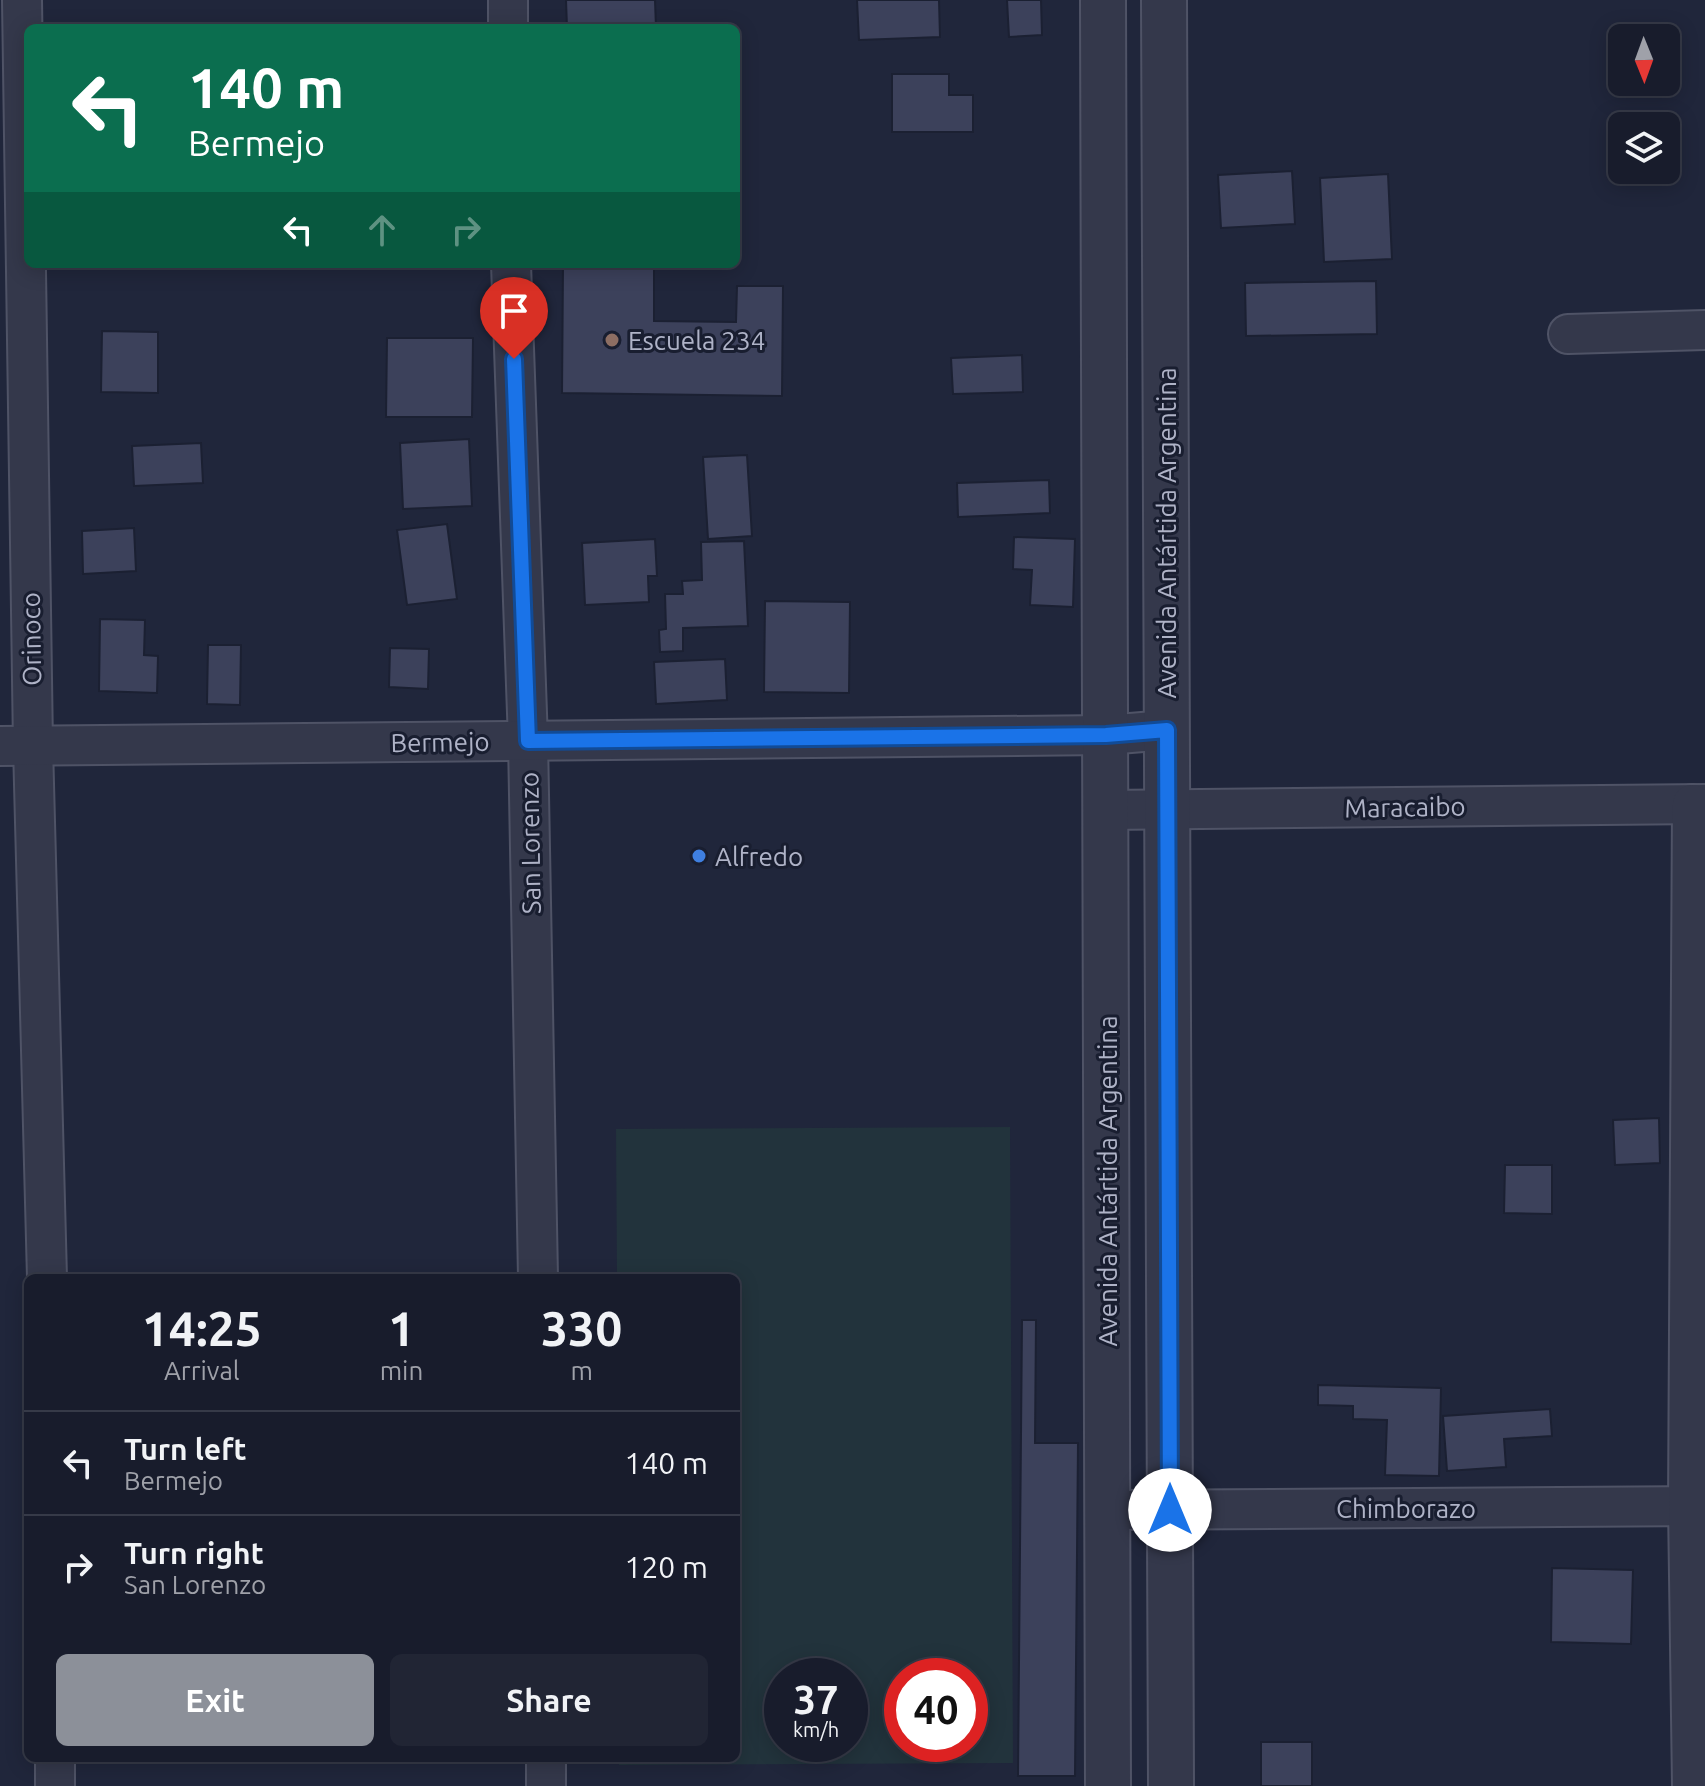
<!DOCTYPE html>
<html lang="en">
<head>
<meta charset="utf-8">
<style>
  body { margin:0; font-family:Ubuntu,sans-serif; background:#212534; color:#f1f3f6; height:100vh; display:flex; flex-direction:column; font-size:30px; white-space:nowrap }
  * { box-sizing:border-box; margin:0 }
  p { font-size:26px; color:#9fa1a9 }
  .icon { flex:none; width:44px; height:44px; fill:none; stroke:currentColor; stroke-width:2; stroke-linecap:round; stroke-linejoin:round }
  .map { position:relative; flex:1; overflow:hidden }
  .sheet { position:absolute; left:24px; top:1274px; width:716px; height:488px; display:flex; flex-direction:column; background:#181c2c; border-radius:12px; box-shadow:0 4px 20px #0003,0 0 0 2px #363a48 }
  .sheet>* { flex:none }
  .hud { position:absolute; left:24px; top:24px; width:716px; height:244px; border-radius:12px; box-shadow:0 4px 20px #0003,0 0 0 2px #363a48; background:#0b6e4f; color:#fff; overflow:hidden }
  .needle { width:52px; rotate:179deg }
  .buttons { position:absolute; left:1608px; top:24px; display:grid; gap:16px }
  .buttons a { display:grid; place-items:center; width:72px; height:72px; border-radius:12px; background:#181c2c; box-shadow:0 4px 20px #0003,0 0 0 2px #363a48; font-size:40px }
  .speed { position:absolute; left:764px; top:1658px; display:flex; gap:16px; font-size:40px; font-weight:700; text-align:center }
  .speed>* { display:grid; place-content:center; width:104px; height:104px; border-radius:50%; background:#181c2c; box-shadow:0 4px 20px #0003,0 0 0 2px #363a48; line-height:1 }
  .speed small { font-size:20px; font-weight:400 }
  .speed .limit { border:12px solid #d22; background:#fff; color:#111 }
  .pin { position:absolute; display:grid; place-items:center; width:68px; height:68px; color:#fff; margin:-82px -34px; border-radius:50% 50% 50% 0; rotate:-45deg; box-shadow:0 0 8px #0007 }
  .pin .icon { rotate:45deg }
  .me { position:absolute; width:88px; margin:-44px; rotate:0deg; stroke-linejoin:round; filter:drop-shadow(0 0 6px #0008) }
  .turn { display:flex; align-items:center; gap:28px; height:168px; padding:0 32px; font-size:36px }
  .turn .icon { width:104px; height:104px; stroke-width:2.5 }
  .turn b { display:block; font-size:56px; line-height:68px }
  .lanes { display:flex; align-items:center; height:76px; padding:0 32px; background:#0003; justify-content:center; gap:40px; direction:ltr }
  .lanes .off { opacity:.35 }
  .eta { display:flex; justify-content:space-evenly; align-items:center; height:136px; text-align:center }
  .eta b { font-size:48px; font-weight:600; line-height:56px }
  .cta { display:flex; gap:16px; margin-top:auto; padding:16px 32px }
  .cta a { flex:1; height:92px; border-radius:12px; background:#8c9099; color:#fff; font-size:32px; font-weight:600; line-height:92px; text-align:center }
  .cta a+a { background:#212534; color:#f1f3f6 }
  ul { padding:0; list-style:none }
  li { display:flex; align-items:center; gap:24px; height:104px; padding:0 32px; border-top:2px solid #363a48 }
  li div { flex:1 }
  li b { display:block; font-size:30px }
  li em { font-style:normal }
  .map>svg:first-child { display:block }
  .green { fill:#22333c; fill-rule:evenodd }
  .building { fill:#3c415b; stroke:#1b2032; stroke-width:2 }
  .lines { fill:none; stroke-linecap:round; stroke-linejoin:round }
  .minor-casing { stroke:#4f5366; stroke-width:42 }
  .tertiary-casing { stroke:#4f5366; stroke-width:48 }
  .minor { stroke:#34384b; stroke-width:38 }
  .tertiary { stroke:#34384b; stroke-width:44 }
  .route-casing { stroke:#114b97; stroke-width:20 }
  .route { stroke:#1a73e8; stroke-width:14 }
  .education-dot { fill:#8d6e63; stroke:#191e30; stroke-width:3 }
  .shop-dot { fill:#3f7fe0; stroke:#191e30; stroke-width:3 }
  .labels { text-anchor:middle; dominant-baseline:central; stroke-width:6; stroke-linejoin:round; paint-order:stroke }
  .poi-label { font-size:26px; fill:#afb3c7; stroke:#191e30; text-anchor:start }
  .street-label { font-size:26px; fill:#afb3c7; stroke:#191e30 }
</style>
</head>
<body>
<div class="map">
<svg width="1705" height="1786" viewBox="0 0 1705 1786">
  <rect width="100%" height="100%" fill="#20263b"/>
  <!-- green -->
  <path class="green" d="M1010 1127 1013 1763 619 1765V1758H736V1278H617L616 1129ZM782 1676H850V1744H782ZM902 1676H970V1744H902Z"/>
  <!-- building -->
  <g class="building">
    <path d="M566 0H655L656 28H567Z"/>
    <path d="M857 0H939L940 37 859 40Z"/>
    <path d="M1007 0H1041L1042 35 1009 37Z"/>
    <path d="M892 74H949V95H973V132H892Z"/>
    <path d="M1292 171 1295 224 1221 228 1218 175Z"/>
    <path d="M1388 174 1392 259 1324 262 1320 178Z"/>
    <path d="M563 264H654V321L736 322 737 286H783L782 396 562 393Z"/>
    <path d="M1376 281 1377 334 1246 336 1245 283Z"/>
    <path d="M102 331 158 332V393L101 392Z"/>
    <path d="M387 338H473L472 417H386Z"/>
    <path d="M1022 355 1023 392 953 394 951 358Z"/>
    <path d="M469 439 472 506 403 509 400 443Z"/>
    <path d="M201 443 203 483 134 486 132 446Z"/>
    <path d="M747 455 752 536 708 539 703 457Z"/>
    <path d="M1049 480 1050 513 958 517 957 483Z"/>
    <path d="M447 524 457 599 407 605 397 530Z"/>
    <path d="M134 528 136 571 83 574 82 531Z"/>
    <path d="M1014 537 1075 539 1073 607 1030 605 1032 570 1013 569Z"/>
    <path d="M655 539 657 576H648L649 602 585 605 582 543Z"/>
    <path d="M744 541 748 626 683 628V651L660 652 659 630 666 629 665 594H683L682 581 702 580 701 542Z"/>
    <path d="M765 601 850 602 849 693 764 692Z"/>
    <path d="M100 619 145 620 144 655 158 656 157 693 99 691Z"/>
    <path d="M208 645H241L240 705 207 704Z"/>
    <path d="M390 648 429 649 428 689 389 687Z"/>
    <path d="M725 659 727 700 656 704 654 662Z"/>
    <path d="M1659 1118 1660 1163 1615 1165 1613 1120Z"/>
    <path d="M1505 1165H1552V1214L1504 1213Z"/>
    <path d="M1022 1320H1036L1035 1443H1078L1075 1776H1018Z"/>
    <path d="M1318 1385 1441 1388 1439 1476 1385 1475 1387 1420 1353 1419V1406L1318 1405Z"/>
    <path d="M1550 1409 1552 1436 1504 1439 1506 1467 1447 1471 1443 1416Z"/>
    <path d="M1552 1568 1633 1570 1631 1644 1551 1642Z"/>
    <rect x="1261" y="1742" width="51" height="44"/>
  </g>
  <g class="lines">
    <!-- minor casing -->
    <g class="minor-casing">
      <g id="minor">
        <path d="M22 0 33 746 47 1278"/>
        <path d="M508 0V28"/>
        <path d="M511 264 528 741 538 1278"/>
        <path d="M1568 334 1705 330"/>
        <path d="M0 746 1106 735 1167 730"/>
        <path d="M1106 810 1705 804"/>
        <path d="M1108 1510 1705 1506"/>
        <path d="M55 1758V1786"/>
        <path d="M546 1758V1786"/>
        <path d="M1692 1786 1688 1506 1692 804"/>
      </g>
    </g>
    <!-- tertiary casing -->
    <g class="tertiary-casing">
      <g id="tertiary">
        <path d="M1103 0 1108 1786"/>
        <path d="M1164 0 1171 1786"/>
      </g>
    </g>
    <!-- minor -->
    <use href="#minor" class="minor"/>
    <!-- tertiary -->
    <use href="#tertiary" class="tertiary"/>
  </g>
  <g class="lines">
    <!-- route casing -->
    <g class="route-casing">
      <path id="route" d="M514 359 528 741 1106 735 1167 730 1170 1510"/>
    </g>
    <!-- route -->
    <use href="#route" class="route"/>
  </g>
  <!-- markers -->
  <circle class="education-dot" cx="612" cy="340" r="8"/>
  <circle class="shop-dot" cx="699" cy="856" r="8"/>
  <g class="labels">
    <!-- poi labels -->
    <g class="poi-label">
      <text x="628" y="340">Escuela 234</text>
      <text x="715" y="856">Alfredo</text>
    </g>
    <!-- street labels -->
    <g class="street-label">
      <text transform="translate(1166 533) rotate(-90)">Avenida Antártida Argentina</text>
      <text transform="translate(31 639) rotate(-91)">Orinoco</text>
      <text transform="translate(440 742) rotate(-1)">Bermejo</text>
      <text transform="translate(1405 807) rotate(-1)">Maracaibo</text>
      <text transform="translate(530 843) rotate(-91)">San Lorenzo</text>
      <text transform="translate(1107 1181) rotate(-90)">Avenida Antártida Argentina</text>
      <text x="1406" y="1508">Chimborazo</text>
    </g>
  </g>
</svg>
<div class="buttons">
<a><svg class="needle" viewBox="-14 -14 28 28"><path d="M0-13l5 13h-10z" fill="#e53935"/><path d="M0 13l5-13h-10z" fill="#9fa1a9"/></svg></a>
<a><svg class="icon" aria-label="layers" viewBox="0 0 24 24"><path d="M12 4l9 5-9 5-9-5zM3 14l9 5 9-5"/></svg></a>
</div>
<div class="speed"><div>37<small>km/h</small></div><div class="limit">40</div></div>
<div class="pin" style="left:514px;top:359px;background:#d93025"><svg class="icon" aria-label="arrive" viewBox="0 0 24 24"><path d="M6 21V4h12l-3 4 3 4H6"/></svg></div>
<svg class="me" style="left:1170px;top:1510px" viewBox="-20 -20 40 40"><circle r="19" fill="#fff"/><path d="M0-13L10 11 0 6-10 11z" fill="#1a73e8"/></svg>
<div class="hud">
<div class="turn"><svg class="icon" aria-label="left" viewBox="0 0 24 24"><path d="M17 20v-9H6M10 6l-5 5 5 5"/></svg><div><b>140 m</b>Bermejo</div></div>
<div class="lanes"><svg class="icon" aria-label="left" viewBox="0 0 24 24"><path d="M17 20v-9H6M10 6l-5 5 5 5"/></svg><svg class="icon off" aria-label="ahead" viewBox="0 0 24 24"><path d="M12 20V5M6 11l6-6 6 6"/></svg><svg class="icon off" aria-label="right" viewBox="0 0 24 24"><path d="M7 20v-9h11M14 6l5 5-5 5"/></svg></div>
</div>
<section class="sheet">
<div class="eta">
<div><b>14:25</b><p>Arrival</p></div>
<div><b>1</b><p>min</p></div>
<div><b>330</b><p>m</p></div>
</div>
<ul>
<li><svg class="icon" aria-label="left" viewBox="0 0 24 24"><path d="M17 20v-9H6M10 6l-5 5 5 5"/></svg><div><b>Turn left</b><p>Bermejo</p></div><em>140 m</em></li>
<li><svg class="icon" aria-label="right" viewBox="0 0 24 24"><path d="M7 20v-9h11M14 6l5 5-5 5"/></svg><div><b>Turn right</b><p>San Lorenzo</p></div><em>120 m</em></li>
</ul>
<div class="cta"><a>Exit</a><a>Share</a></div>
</section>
</div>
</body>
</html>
